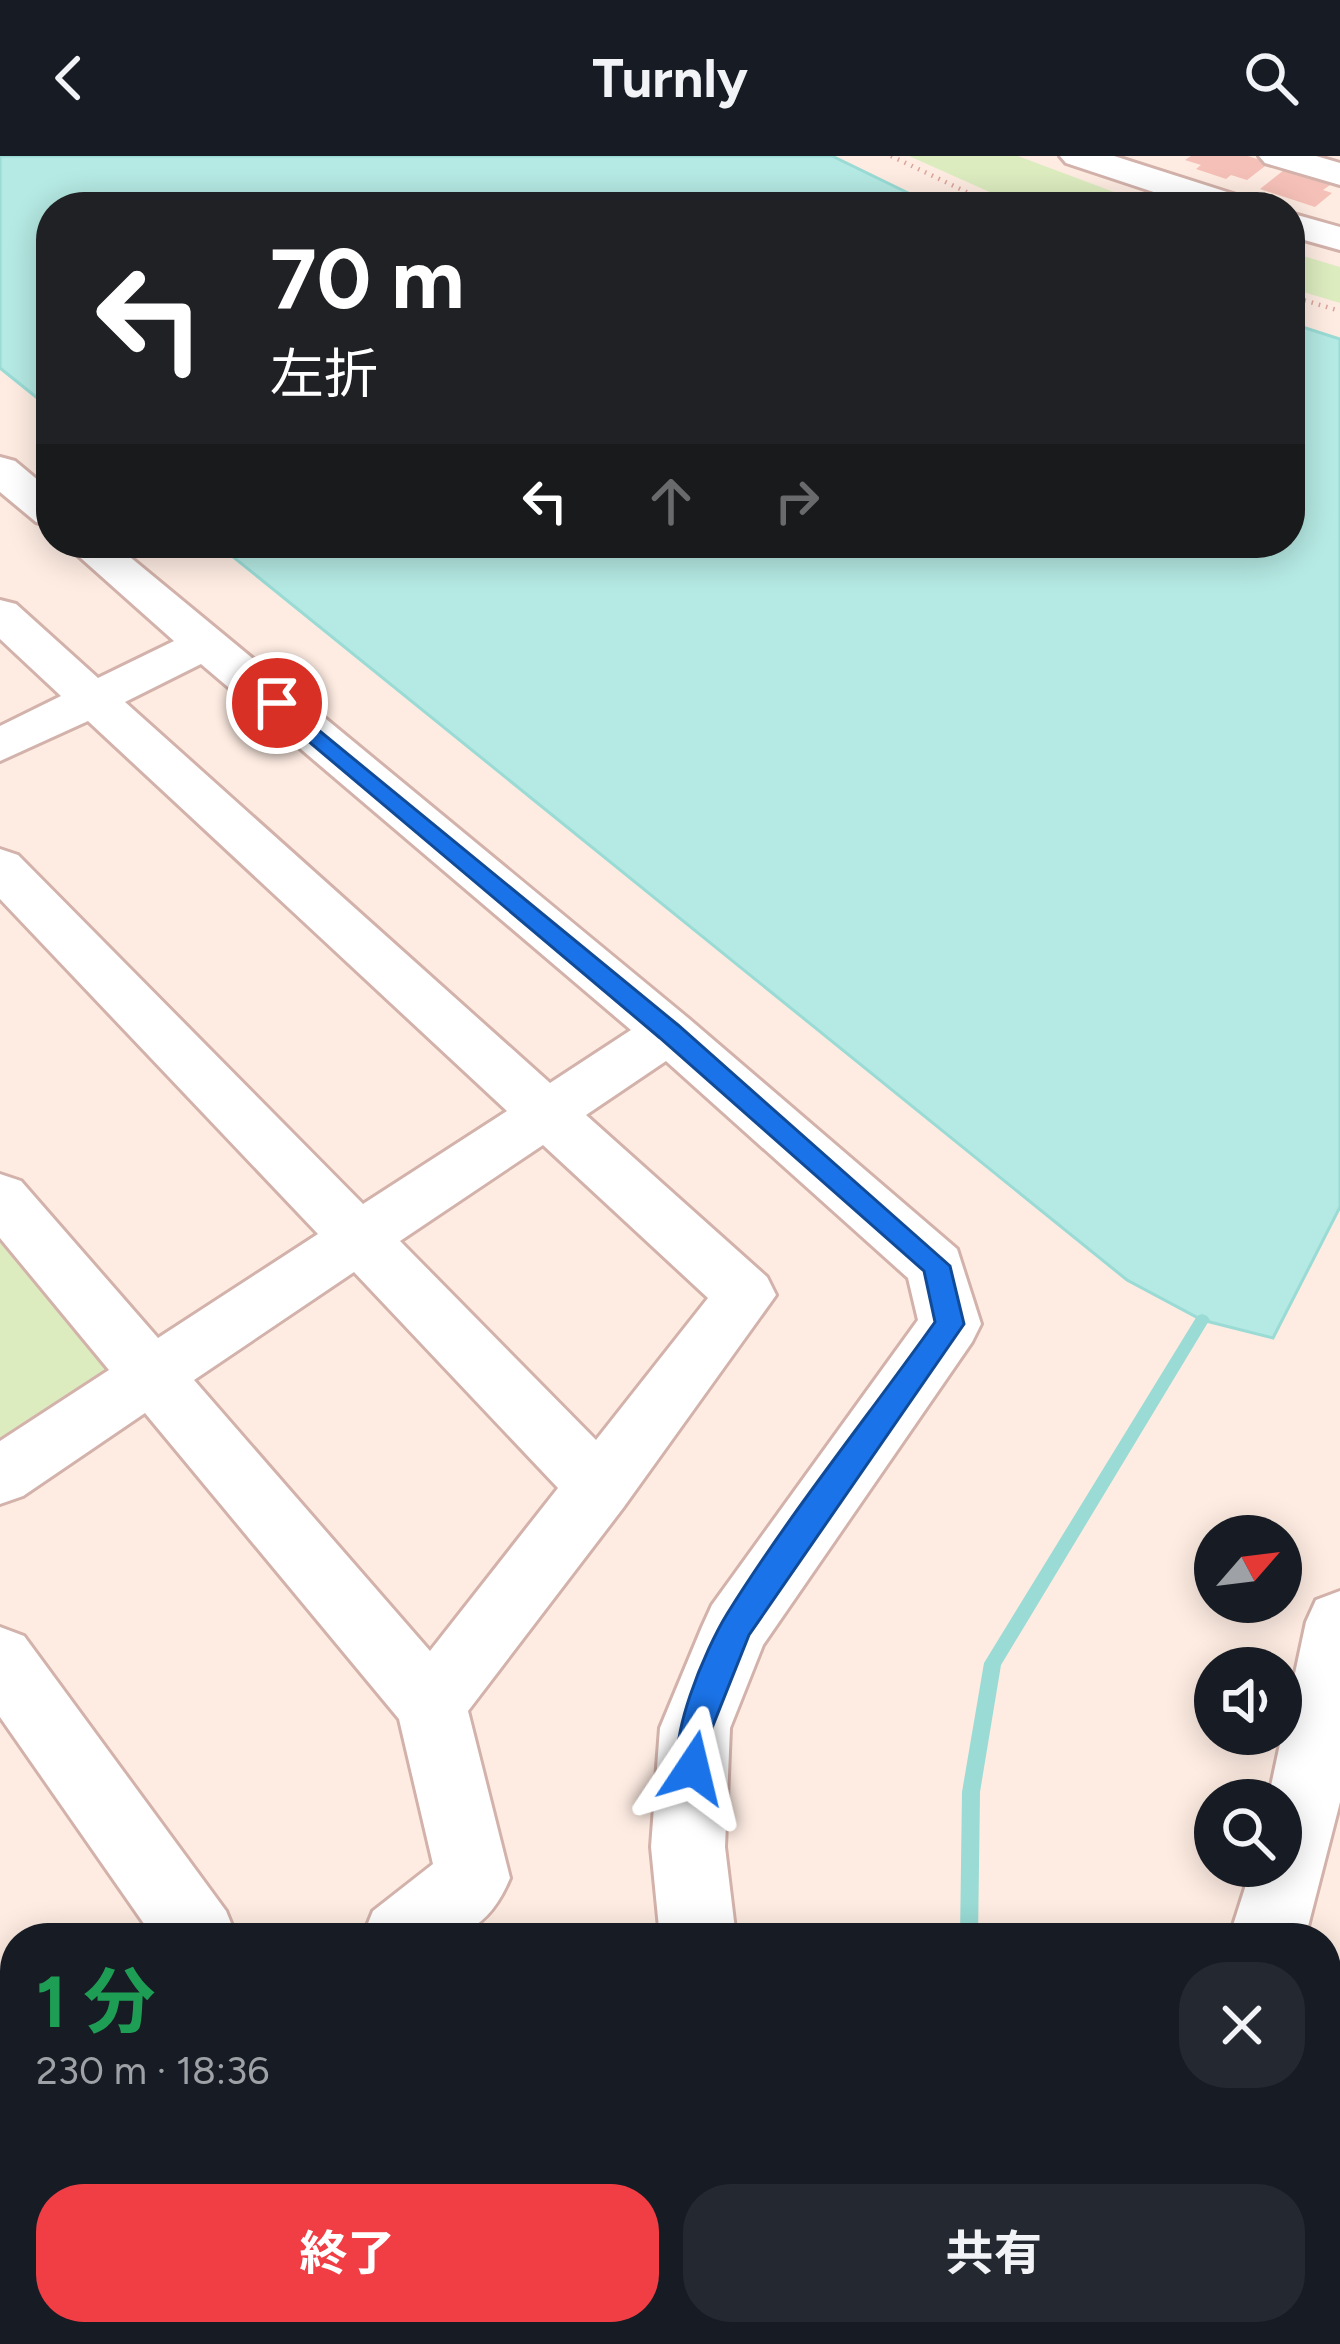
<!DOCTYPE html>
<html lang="ja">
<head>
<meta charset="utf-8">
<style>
  body { margin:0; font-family:Figtree,"Noto Sans JP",sans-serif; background:#242831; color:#f1f3f6; height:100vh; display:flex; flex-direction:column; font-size:45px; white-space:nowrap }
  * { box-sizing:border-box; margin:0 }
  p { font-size:39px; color:#9ea1a6 }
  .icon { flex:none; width:66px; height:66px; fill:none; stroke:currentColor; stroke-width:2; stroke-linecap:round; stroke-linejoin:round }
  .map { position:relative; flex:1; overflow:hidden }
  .sheet { position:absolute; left:0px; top:1767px; width:1341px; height:423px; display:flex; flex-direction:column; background:#171b24; border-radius:48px 48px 0 0; box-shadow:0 6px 30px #0003 }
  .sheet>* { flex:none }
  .hud { position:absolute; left:36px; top:36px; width:1269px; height:366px; border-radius:48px; box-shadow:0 6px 30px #0003; background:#202124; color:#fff; overflow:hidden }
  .needle { width:78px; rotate:62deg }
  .tools { position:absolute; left:1194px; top:1359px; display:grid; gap:24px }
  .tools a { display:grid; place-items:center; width:108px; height:108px; border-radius:50%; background:#171b24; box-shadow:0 6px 30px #0003; font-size:60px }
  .pin { position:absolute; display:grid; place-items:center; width:102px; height:102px; color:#fff; margin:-51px; border:6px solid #fff; border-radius:50%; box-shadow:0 3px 12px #0007 }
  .me { position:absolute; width:132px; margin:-66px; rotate:10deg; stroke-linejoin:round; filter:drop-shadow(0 0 9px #0008) }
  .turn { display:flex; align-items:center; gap:42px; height:252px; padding:0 36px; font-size:54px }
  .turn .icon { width:156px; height:156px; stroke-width:2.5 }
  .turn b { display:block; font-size:84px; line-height:102px }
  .lanes { display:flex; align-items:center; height:114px; padding:0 36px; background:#0003; justify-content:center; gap:60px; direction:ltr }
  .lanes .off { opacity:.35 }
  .round { display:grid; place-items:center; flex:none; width:126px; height:126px; border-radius:48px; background:#242831 }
  .summary { display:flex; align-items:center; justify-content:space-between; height:204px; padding:0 36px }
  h1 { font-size:72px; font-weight:700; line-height:90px; color:#1e9e55 }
  .primary-button { display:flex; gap:24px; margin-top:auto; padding:24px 36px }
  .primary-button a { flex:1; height:138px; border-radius:48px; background:#f03e44; color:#fff; font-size:48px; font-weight:700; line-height:138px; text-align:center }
  .primary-button a+a { background:#242831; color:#f1f3f6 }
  header { display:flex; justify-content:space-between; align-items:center; height:156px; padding:0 36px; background:#171b24; font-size:54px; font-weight:700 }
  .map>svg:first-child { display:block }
  .green { fill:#ddecbf }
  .water { fill:#b5e9e3; stroke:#9adbd5; stroke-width:3 }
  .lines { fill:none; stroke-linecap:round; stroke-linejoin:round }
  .stream { fill:#9adbd5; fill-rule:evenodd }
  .building { fill:#f5c0b7 }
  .minor-casing { stroke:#d2b2aa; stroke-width:6 }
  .path { stroke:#daa39b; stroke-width:4.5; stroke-dasharray:1.5 6; stroke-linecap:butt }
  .minor { fill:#fff; fill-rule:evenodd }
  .route { fill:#1a73e8; stroke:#114b97; stroke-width:3 }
</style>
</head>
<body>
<header><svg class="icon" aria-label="back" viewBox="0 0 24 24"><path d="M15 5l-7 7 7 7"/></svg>Turnly<svg class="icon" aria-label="search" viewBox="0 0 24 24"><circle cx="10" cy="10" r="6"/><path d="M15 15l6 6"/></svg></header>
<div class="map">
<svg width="1340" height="2188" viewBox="0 0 1340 2188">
  <rect width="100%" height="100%" fill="#feece2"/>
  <!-- green -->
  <g class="green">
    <path d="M909 0H1018L1154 51H1023Z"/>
    <path d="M1290 96 1340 111V147L1290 132Z"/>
    <path d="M0 1070 123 1212 0 1298Z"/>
  </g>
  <!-- water -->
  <g class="water">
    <path d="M0 0H832L937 51H51V253L0 212Z"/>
    <path d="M1290 167 1340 183V1051L1273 1182 1202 1164 1127 1124 216 387H1290Z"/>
  </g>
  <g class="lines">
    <!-- stream -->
    <g class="stream">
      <path d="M1202 1158 1207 1160 1210 1164 1207 1168 1001 1509 980 1636 978 1782H960L962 1636 984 1507 1197 1160Z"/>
      <path d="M771 2175H796L787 2188H762Z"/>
    </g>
  </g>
  <!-- building -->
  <g class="building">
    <path d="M1191 0H1248L1269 7 1247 24 1231 19 1226 23 1196 13 1201 9 1185 4Z"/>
    <path d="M1284 14 1330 29 1323 34 1332 37 1315 51 1260 33Z"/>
  </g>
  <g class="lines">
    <!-- minor casing -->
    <g class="minor-casing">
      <g id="minor">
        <path d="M1060 0H1114L1249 43 1254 51H1199L1066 7Z"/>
        <path d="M1259 0H1316L1340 7V29L1265 7Z"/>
        <path d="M1290 57 1340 71V94L1290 80Z"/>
        <path d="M0 301 15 305 51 335V370L36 366 0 336Z"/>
        <path d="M64 387H113L688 862 957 1093 981 1168 972 1186 763 1489 730 1572 725 1691 736 1782H660L651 1691 660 1572 702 1471 712 1449 918 1164 908 1122 666 905 586 959 767 1121 776 1139 623 1352 468 1555 510 1722C479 1797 430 1782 362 1782L373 1755 433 1708 399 1563 145 1257 23 1340 0 1348V1285L109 1214 0 1082V1018L21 1025 158 1182 318 1078 0 743V693L18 699 363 1048 507 955 88 565 0 605V570L61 540 0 483V444L16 448 98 522 174 485ZM201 508 631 874 550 927 125 546ZM543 989 708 1142 596 1284 400 1085ZM354 1116 558 1332 430 1495 194 1224Z"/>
        <path d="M1340 1435V1646L1305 1782H1229L1252 1710H1281V1644H1268L1306 1466 1316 1444Z"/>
        <path d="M0 1471 24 1480 226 1755 237 1782H154L0 1561Z"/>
        <path d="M15 2068V2157L0 2164V2074Z"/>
        <path d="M291 2175H384L379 2188H286Z"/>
        <path d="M1019 2175H1107L1102 2188H1014Z"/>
      </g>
    </g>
    <!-- path -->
    <g class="path">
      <path d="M891 0 998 51"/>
      <path d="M1290 140 1340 155"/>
    </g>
    <!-- minor -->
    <use href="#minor" class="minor"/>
  </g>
  <!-- route -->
  <path class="route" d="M277 540 678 869 950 1110 964 1168 749 1479 712 1572 705 1623 693 1627 681 1623C665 1586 706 1492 727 1458 790 1357 866 1263 935 1166L924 1115 660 882 269 552 266 547Z"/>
</svg>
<div class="tools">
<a><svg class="needle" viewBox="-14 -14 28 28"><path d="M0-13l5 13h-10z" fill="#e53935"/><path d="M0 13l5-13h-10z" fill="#9ea1a6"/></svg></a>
<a><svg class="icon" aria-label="sound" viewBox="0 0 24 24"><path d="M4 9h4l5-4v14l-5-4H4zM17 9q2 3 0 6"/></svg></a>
<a><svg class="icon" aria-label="search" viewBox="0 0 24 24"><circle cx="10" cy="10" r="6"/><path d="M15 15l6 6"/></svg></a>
</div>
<div class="pin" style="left:277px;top:547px;background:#d93025"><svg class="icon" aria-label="arrive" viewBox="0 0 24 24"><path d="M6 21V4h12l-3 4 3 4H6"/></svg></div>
<svg class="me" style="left:693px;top:1612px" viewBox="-20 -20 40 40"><path d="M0-17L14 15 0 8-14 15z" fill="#1a73e8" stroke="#fff" stroke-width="4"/></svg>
<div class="hud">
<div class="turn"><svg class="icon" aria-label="left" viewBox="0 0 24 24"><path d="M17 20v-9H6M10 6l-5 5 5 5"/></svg><div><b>70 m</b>左折</div></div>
<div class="lanes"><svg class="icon" aria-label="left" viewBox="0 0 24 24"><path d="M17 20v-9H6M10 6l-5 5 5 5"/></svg><svg class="icon off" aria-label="ahead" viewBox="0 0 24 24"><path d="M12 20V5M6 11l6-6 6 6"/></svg><svg class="icon off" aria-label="right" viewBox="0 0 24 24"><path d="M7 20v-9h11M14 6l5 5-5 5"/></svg></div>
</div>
<section class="sheet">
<div class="summary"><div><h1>1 分</h1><p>230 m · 18:36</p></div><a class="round"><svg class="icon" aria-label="close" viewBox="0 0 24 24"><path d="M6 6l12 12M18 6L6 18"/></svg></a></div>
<div class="primary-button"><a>終了</a><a>共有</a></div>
</section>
</div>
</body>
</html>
